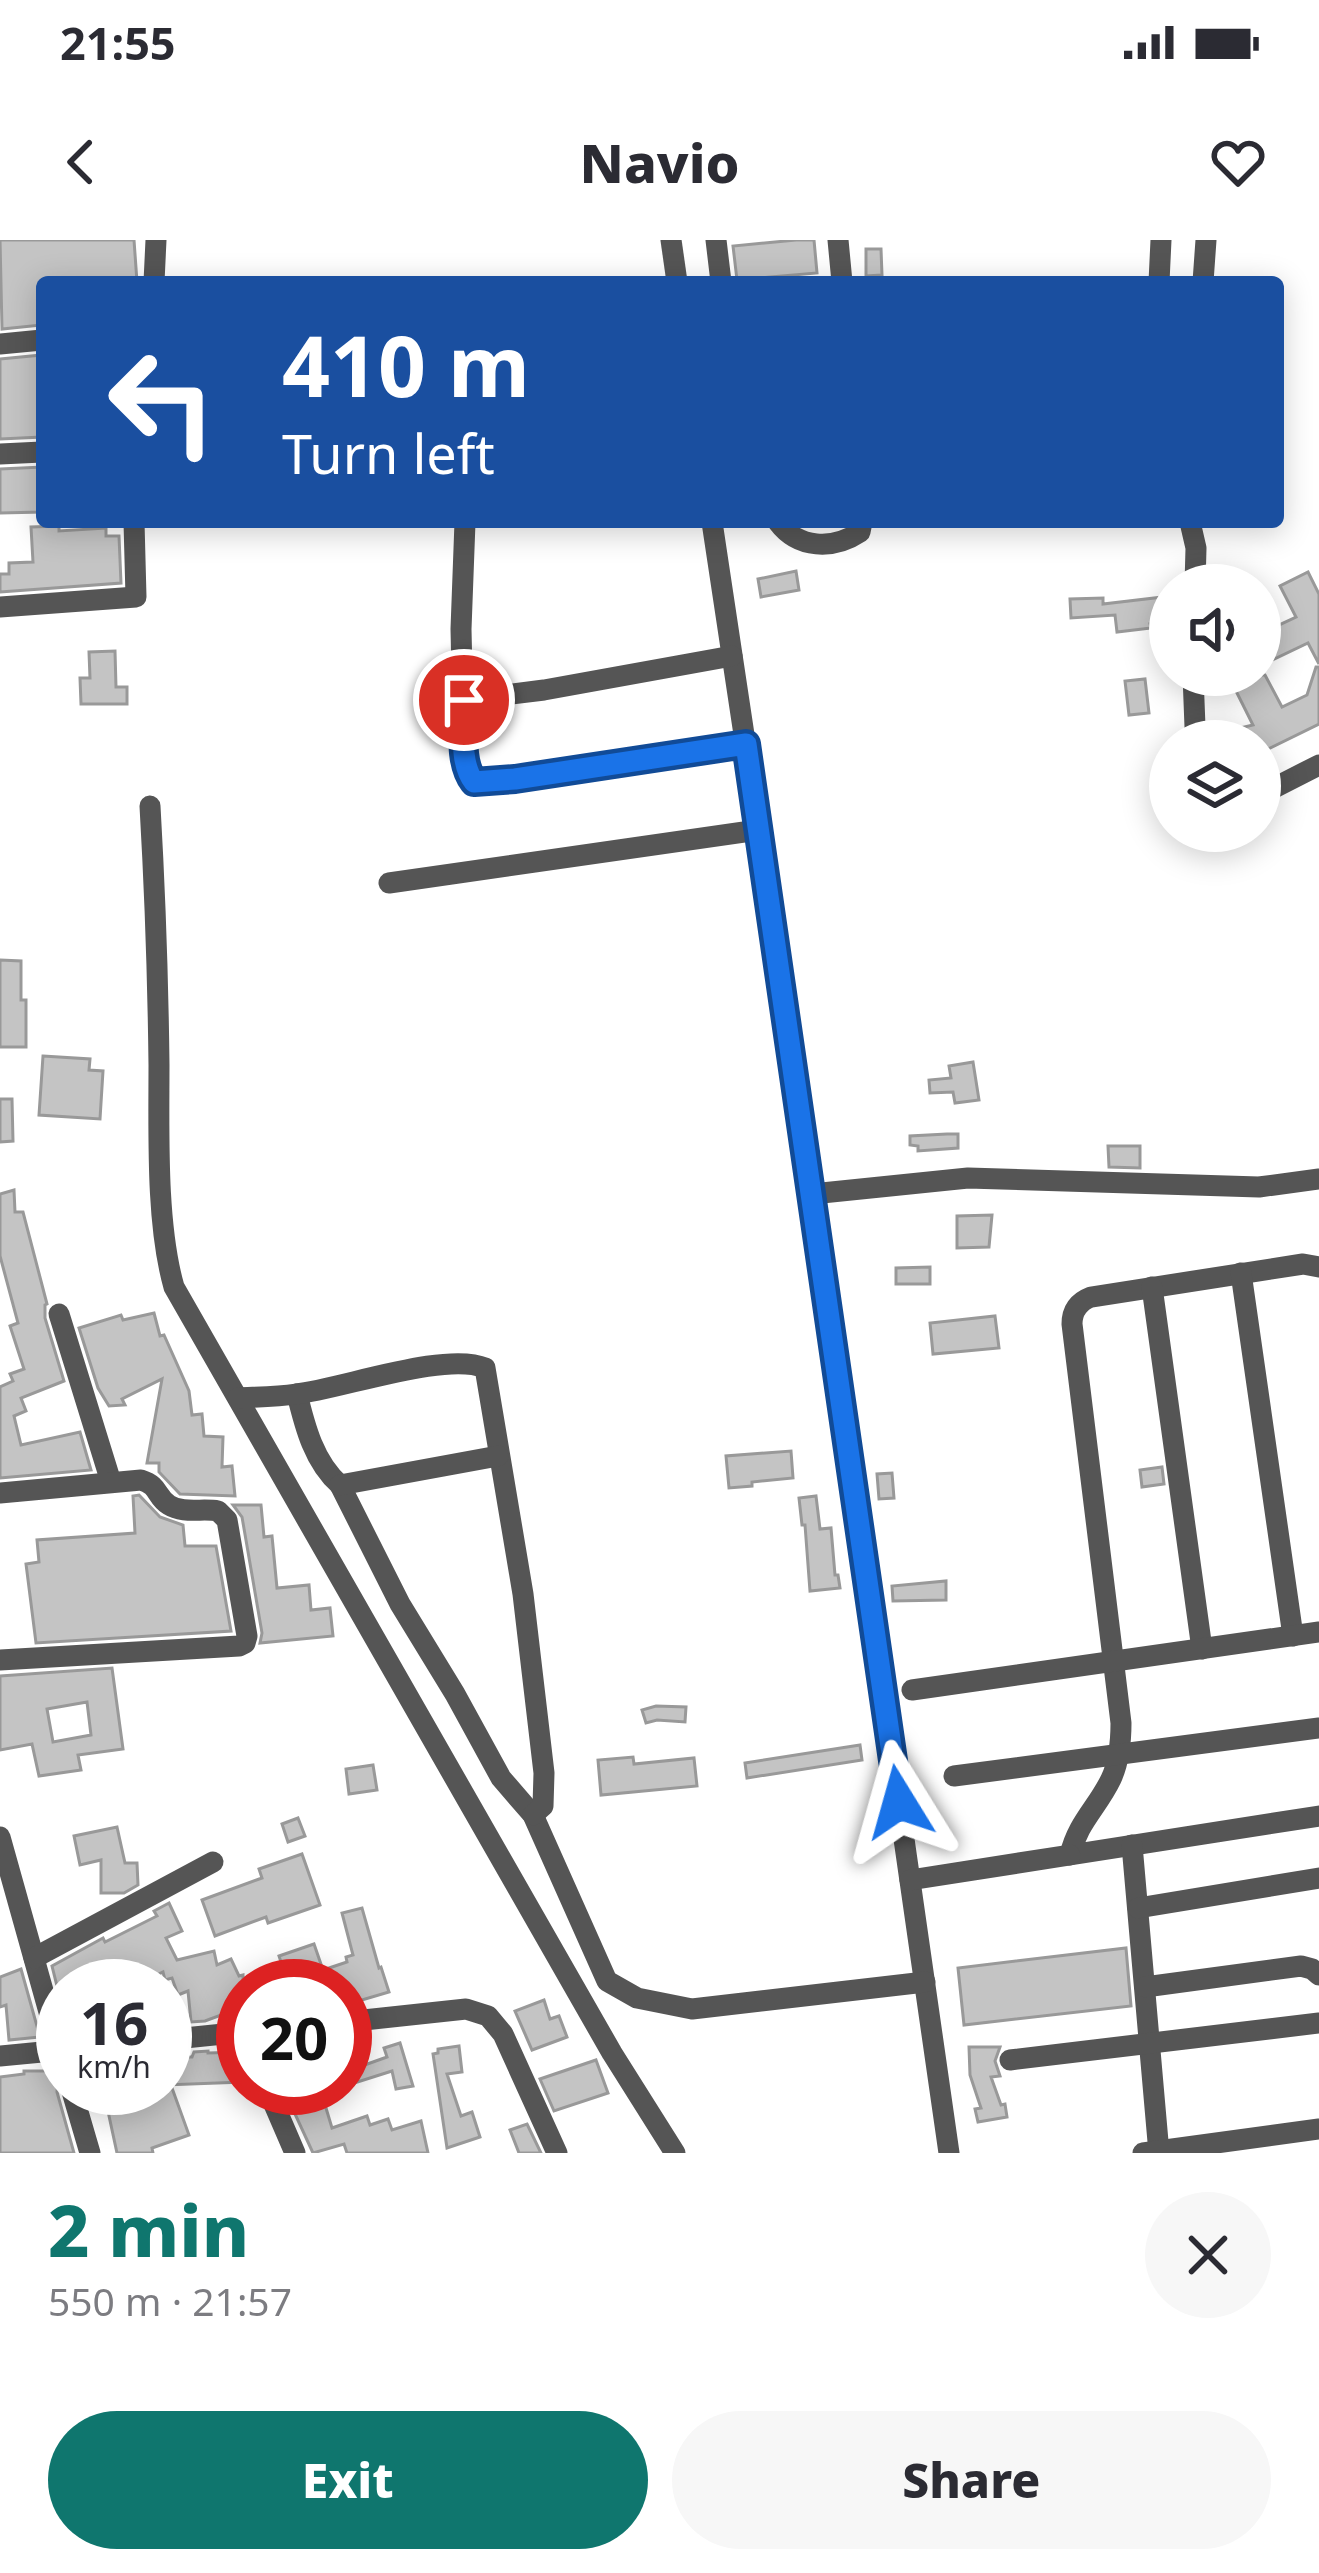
<!DOCTYPE html>
<html lang="en">
<head>
<meta charset="utf-8">
<style>
  body { margin:0; font-family:"Noto Sans",sans-serif; background:#f7f7f7; color:#2b2b33; height:100vh; display:flex; flex-direction:column; font-size:45px; white-space:nowrap }
  * { box-sizing:border-box; margin:0 }
  p { font-size:39px; color:#7c7c81 }
  .icon { flex:none; width:66px; height:66px; fill:none; stroke:currentColor; stroke-width:2; stroke-linecap:round; stroke-linejoin:round }
  .map { position:relative; height:1913px; overflow:hidden }
  .details { display:flex; flex-direction:column; background:#fff; flex:1 }
  .details>* { flex:none }
  .guide { position:absolute; left:36px; top:36px; width:1248px; height:252px; border-radius:12px; box-shadow:0 6px 30px #0003; background:#1a4fa0; color:#fff; overflow:hidden }
  .tools { position:absolute; left:1149px; top:324px; display:grid; gap:24px }
  .tools a { display:grid; place-items:center; width:132px; height:132px; border-radius:50%; background:#fff; box-shadow:0 6px 30px #0003; font-size:60px }
  .speed { position:absolute; left:36px; top:1719px; display:flex; gap:24px; font-size:60px; font-weight:700; text-align:center }
  .speed>* { display:grid; place-content:center; width:156px; height:156px; border-radius:50%; background:#fff; box-shadow:0 6px 30px #0003; line-height:1 }
  .speed small { font-size:30px; font-weight:400 }
  .speed .limit { border:18px solid #d22; background:#fff; color:#111 }
  .pin { position:absolute; display:grid; place-items:center; width:102px; height:102px; color:#fff; margin:-51px; border:6px solid #fff; border-radius:50%; box-shadow:0 3px 12px #0007 }
  .me { position:absolute; width:132px; margin:-66px; rotate:352deg; stroke-linejoin:round; filter:drop-shadow(0 0 9px #0008) }
  .turn { display:flex; align-items:center; gap:42px; height:252px; padding:0 48px; font-size:54px }
  .turn .icon { width:156px; height:156px; stroke-width:2.5 }
  .turn b { display:block; font-size:84px; line-height:102px }
  .round { display:grid; place-items:center; flex:none; width:126px; height:126px; border-radius:63px; background:#f7f7f7 }
  .overview { display:flex; align-items:center; justify-content:space-between; height:204px; padding:0 48px }
  h1 { font-size:72px; font-weight:800; line-height:90px; color:#0f766e }
  .primary-button { display:flex; gap:24px; margin-top:auto; padding:24px 48px }
  .primary-button a { flex:1; height:138px; border-radius:72px; background:#0f766e; color:#fff; font-size:48px; font-weight:800; line-height:138px; text-align:center }
  .primary-button a+a { background:#f7f7f7; color:#2b2b33 }
  .status { display:flex; justify-content:space-between; align-items:center; height:84px; padding:0 60px; background:#fff; direction:ltr }
  .status svg { height:33px; fill:currentColor }
  header { display:flex; justify-content:space-between; align-items:center; height:156px; padding:0 48px; background:#fff; font-size:54px; font-weight:800 }
  .map>svg:first-child { display:block }
  .building { fill:#c4c4c4; stroke:#999; stroke-width:3; fill-rule:evenodd }
  .lines { fill:none; stroke-linecap:round; stroke-linejoin:round }
  .minor { stroke:#555; stroke-width:21 }
  .route-casing { stroke:#114b97; stroke-width:30 }
  .route { stroke:#1a73e8; stroke-width:21 }
</style>
</head>
<body>
<div class="status"><b>21:55</b><svg viewBox="0 0 49 12"><path d="M0 12V9h3v3zM5 12V6h3v6zM10 12V3h3v9zM15 12V0h3v12zM26 1h20v11H26zM47 4h2v5h-2z"/></svg></div>
<header><svg class="icon" aria-label="back" viewBox="0 0 24 24"><path d="M15 5l-7 7 7 7"/></svg>Navio<svg class="icon" aria-label="heart" viewBox="0 0 24 24"><path d="M12 20l-8-8c-3-5 5-10 8-4 3-6 11-1 8 4z"/></svg></header>
<div class="map">
<svg width="1319" height="1913" viewBox="0 0 1319 1913">
  <rect width="100%" height="100%" fill="#fff"/>
  <!-- building -->
  <g class="building">
    <path d="M0 0H134L137 42H42V85L2 89Z"/>
    <path d="M796 0H814L817 33 737 40 733 6Z"/>
    <path d="M866 9H881L882 35 866 36Z"/>
    <path d="M42 115V197L0 199V119Z"/>
    <path d="M42 227V272L0 273V229Z"/>
    <path d="M59 286V291L106 288V296H119L121 343 0 352V334H9V323L33 322 31 287Z"/>
    <path d="M796 331 799 350 761 357 758 339Z"/>
    <path d="M1308 332 1319 354V424L1308 403 1260 426V394L1296 377 1280 346Z"/>
    <path d="M1163 357 1166 383 1150 384 1151 388 1117 392 1115 375 1071 378 1070 359 1103 358V364Z"/>
    <path d="M115 411 116 447H127V464H81L80 438H90L89 412Z"/>
    <path d="M1316 427H1319V484L1260 513V501H1216L1214 494 1253 485 1228 435H1265L1282 467 1307 455Z"/>
    <path d="M1145 439 1149 473 1129 475 1125 441Z"/>
    <path d="M0 720 21 721V760H26V807H0Z"/>
    <path d="M43 816 90 819 89 830 103 831 100 879 39 875Z"/>
    <path d="M973 822 979 860 955 863 953 852 930 853 929 840 951 838 949 826Z"/>
    <path d="M0 859H12L13 901 0 902Z"/>
    <path d="M947 894H958V908L918 911V906L910 905V896Z"/>
    <path d="M1108 906H1140V928L1109 927Z"/>
    <path d="M14 950 15 972H23L47 1064 45 1065V1078L64 1141 21 1158 26 1171 14 1176 21 1205 80 1192 91 1230 0 1238V1147L13 1141 10 1134 24 1129 10 1086 18 1083 0 1016V954Z"/>
    <path d="M992 975 989 1007 957 1008V976Z"/>
    <path d="M930 1027V1044H896V1028Z"/>
    <path d="M154 1073 160 1096 164 1095 189 1151 192 1175 202 1174 204 1196 223 1197 222 1227 232 1226 235 1256 180 1254 159 1232V1223H147L162 1139 122 1159 125 1165 109 1166 98 1148 79 1088 121 1075 123 1080Z"/>
    <path d="M995 1076 999 1108 933 1114 930 1083Z"/>
    <path d="M791 1211 793 1238 752 1242V1246L729 1248 726 1216Z"/>
    <path d="M1162 1227 1164 1244 1142 1247 1140 1230Z"/>
    <path d="M892 1233 894 1258 879 1259 877 1234Z"/>
    <path d="M139 1255 160 1277 183 1285 185 1306H216L231 1391 36 1403 26 1324 39 1322 37 1300 135 1293 133 1256Z"/>
    <path d="M816 1256 820 1289 831 1288 835 1335H838L840 1348 810 1351 805 1285H802L799 1258Z"/>
    <path d="M233 1265H261L264 1297 272 1296 277 1348 309 1345 311 1370 330 1368 333 1396 260 1403 262 1393 242 1277Z"/>
    <path d="M946 1341V1360L893 1361 892 1346Z"/>
    <path d="M112 1428 123 1509 78 1515 81 1530 39 1536 32 1504 0 1510V1436ZM87 1462 91 1495 53 1502 47 1469Z"/>
    <path d="M656 1466 686 1467 685 1482 657 1480 646 1483 642 1470Z"/>
    <path d="M860 1505 862 1520 747 1538 745 1523Z"/>
    <path d="M633 1517 634 1524 694 1518 697 1546 601 1555 598 1520Z"/>
    <path d="M373 1525 377 1550 349 1554 346 1529Z"/>
    <path d="M298 1578 305 1596 288 1602 282 1584Z"/>
    <path d="M117 1587 125 1623H137L138 1645 124 1653H101V1620L80 1625 74 1596Z"/>
    <path d="M302 1614 320 1665 268 1683 266 1677 215 1696 202 1660 262 1638 259 1629Z"/>
    <path d="M169 1663 182 1691 166 1698 177 1720 214 1711 217 1725 231 1719 239 1736 243 1735V1739L282 1725 279 1716 314 1704 323 1730 347 1722 346 1717 353 1715 342 1673 362 1668 379 1728 381 1727 389 1752 345 1765V1746H338L336 1741 321 1746H243V1767L205 1781 191 1782 188 1751 178 1755 172 1738 165 1740 163 1732 135 1746H57L52 1726 103 1698 105 1702 157 1676 154 1671Z"/>
    <path d="M1126 1708 1131 1766 964 1785 958 1728Z"/>
    <path d="M21 1729 40 1797 9 1800 6 1765 0 1767V1737Z"/>
    <path d="M544 1760 550 1779 559 1776 567 1797 532 1810 515 1771Z"/>
    <path d="M345 1797H349L359 1827 387 1817 384 1808 400 1803 413 1846 396 1849 392 1831 345 1846Z"/>
    <path d="M459 1806 462 1832 447 1834 461 1876 472 1872 480 1897 447 1908 433 1814 438 1813V1809Z"/>
    <path d="M969 1807H1000L995 1821 1000 1836 991 1837 1001 1865 1005 1864 1007 1877 978 1882 975 1869 981 1868 970 1835Z"/>
    <path d="M208 1811V1813L243 1812V1842L165 1845V1817H192L194 1812Z"/>
    <path d="M596 1820 608 1853 554 1871 540 1839Z"/>
    <path d="M24 1831H51L58 1836 57 1852 74 1913H0V1837L24 1834Z"/>
    <path d="M103 1848H172L189 1895 152 1908 153 1913H117Z"/>
    <path d="M283 1848H320L332 1888 367 1876 370 1885 388 1879 392 1890 421 1881 428 1913H347L344 1904 313 1913Z"/>
    <path d="M527 1884 541 1913H519L510 1890Z"/>
  </g>
  <g class="lines">
    <!-- minor -->
    <g class="minor">
      <path d="M671 0 677 42"/>
      <path d="M716 0 721 42"/>
      <path d="M838 0 842 42"/>
      <path d="M154 42 156 0"/>
      <path d="M1159 42 1161 0"/>
      <path d="M1203 42 1206 0"/>
      <path d="M0 104 42 100"/>
      <path d="M0 214 42 212"/>
      <path d="M465 282 461 389 464 522 468 535 474 542 515 539 746 504"/>
      <path d="M712 282 779 727 949 1913"/>
      <path d="M778 282C798 309 833 310 860 292L862 282"/>
      <path d="M1190 282 1196 308 1195 345"/>
      <path d="M0 367 136 357 134 282"/>
      <path d="M1193 435 1195 487 1201 501"/>
      <path d="M464 460 544 450 732 416"/>
      <path d="M1260 555 1319 525"/>
      <path d="M150 566C155 652 158 739 159 825 159 893 156 984 174 1047L612 1813 675 1913"/>
      <path d="M389 643 758 590"/>
      <path d="M812 954 968 938 1259 947 1319 939"/>
      <path d="M1319 1027 1303 1024 1091 1057C1078 1062 1072 1071 1072 1084L1121 1483C1121 1501 1119 1522 1111 1539 1097 1568 1078 1582 1070 1615L1319 1576"/>
      <path d="M1241 1033 1293 1396"/>
      <path d="M1152 1047 1202 1409"/>
      <path d="M59 1074 111 1242"/>
      <path d="M297 1154C305 1187 314 1222 340 1245L400 1364 455 1454 501 1538 533 1575 607 1741 637 1758 692 1769 925 1742"/>
      <path d="M238 1158C257 1157 277 1157 296 1154 341 1149 446 1111 485 1128L523 1354 544 1533 543 1566 533 1575"/>
      <path d="M340 1245 498 1216"/>
      <path d="M0 1253 141 1240C160 1246 155 1256 169 1265 183 1274 203 1268 218 1271L227 1280 247 1396 245 1403 239 1406 0 1420"/>
      <path d="M912 1450 1319 1392"/>
      <path d="M954 1536 1319 1488"/>
      <path d="M0 1597 63 1822"/>
      <path d="M1132 1605 1159 1913"/>
      <path d="M910 1640 1070 1615"/>
      <path d="M1138 1668 1319 1638"/>
      <path d="M34 1718 213 1622"/>
      <path d="M1145 1747 1301 1726 1312 1729 1319 1735"/>
      <path d="M345 1782 466 1769 488 1776 503 1794 557 1913"/>
      <path d="M165 1800 243 1792"/>
      <path d="M0 1816 63 1810"/>
      <path d="M1010 1820 1319 1783"/>
      <path d="M71 1848 90 1913"/>
      <path d="M267 1848 295 1913"/>
      <path d="M1143 1913 1319 1889"/>
    </g>
  </g>
  <g class="lines">
    <!-- route casing -->
    <g class="route-casing">
      <path id="route" d="M464 460C465 485 458 521 474 542L515 539 746 504 899 1562"/>
    </g>
    <!-- route -->
    <use href="#route" class="route"/>
  </g>
</svg>
<div class="tools">
<a><svg class="icon" aria-label="sound" viewBox="0 0 24 24"><path d="M4 9h4l5-4v14l-5-4H4zM17 9q2 3 0 6"/></svg></a>
<a><svg class="icon" aria-label="layers" viewBox="0 0 24 24"><path d="M12 4l9 5-9 5-9-5zM3 14l9 5 9-5"/></svg></a>
</div>
<div class="speed"><div>16<small>km/h</small></div><div class="limit">20</div></div>
<div class="pin" style="left:464px;top:460px;background:#d93025"><svg class="icon" aria-label="arrive" viewBox="0 0 24 24"><path d="M6 21V4h12l-3 4 3 4H6"/></svg></div>
<svg class="me" style="left:899px;top:1562px" viewBox="-20 -20 40 40"><path d="M0-17L14 15 0 8-14 15z" fill="#1a73e8" stroke="#fff" stroke-width="4"/></svg>
<div class="guide">
<div class="turn"><svg class="icon" aria-label="left" viewBox="0 0 24 24"><path d="M17 20v-9H6M10 6l-5 5 5 5"/></svg><div><b>410 m</b>Turn left</div></div>
</div>
</div>
<section class="details">
<div class="overview"><div><h1>2 min</h1><p>550 m · 21:57</p></div><a class="round"><svg class="icon" aria-label="close" viewBox="0 0 24 24"><path d="M6 6l12 12M18 6L6 18"/></svg></a></div>
<div class="primary-button"><a>Exit</a><a>Share</a></div>
</section>
</body>
</html>
